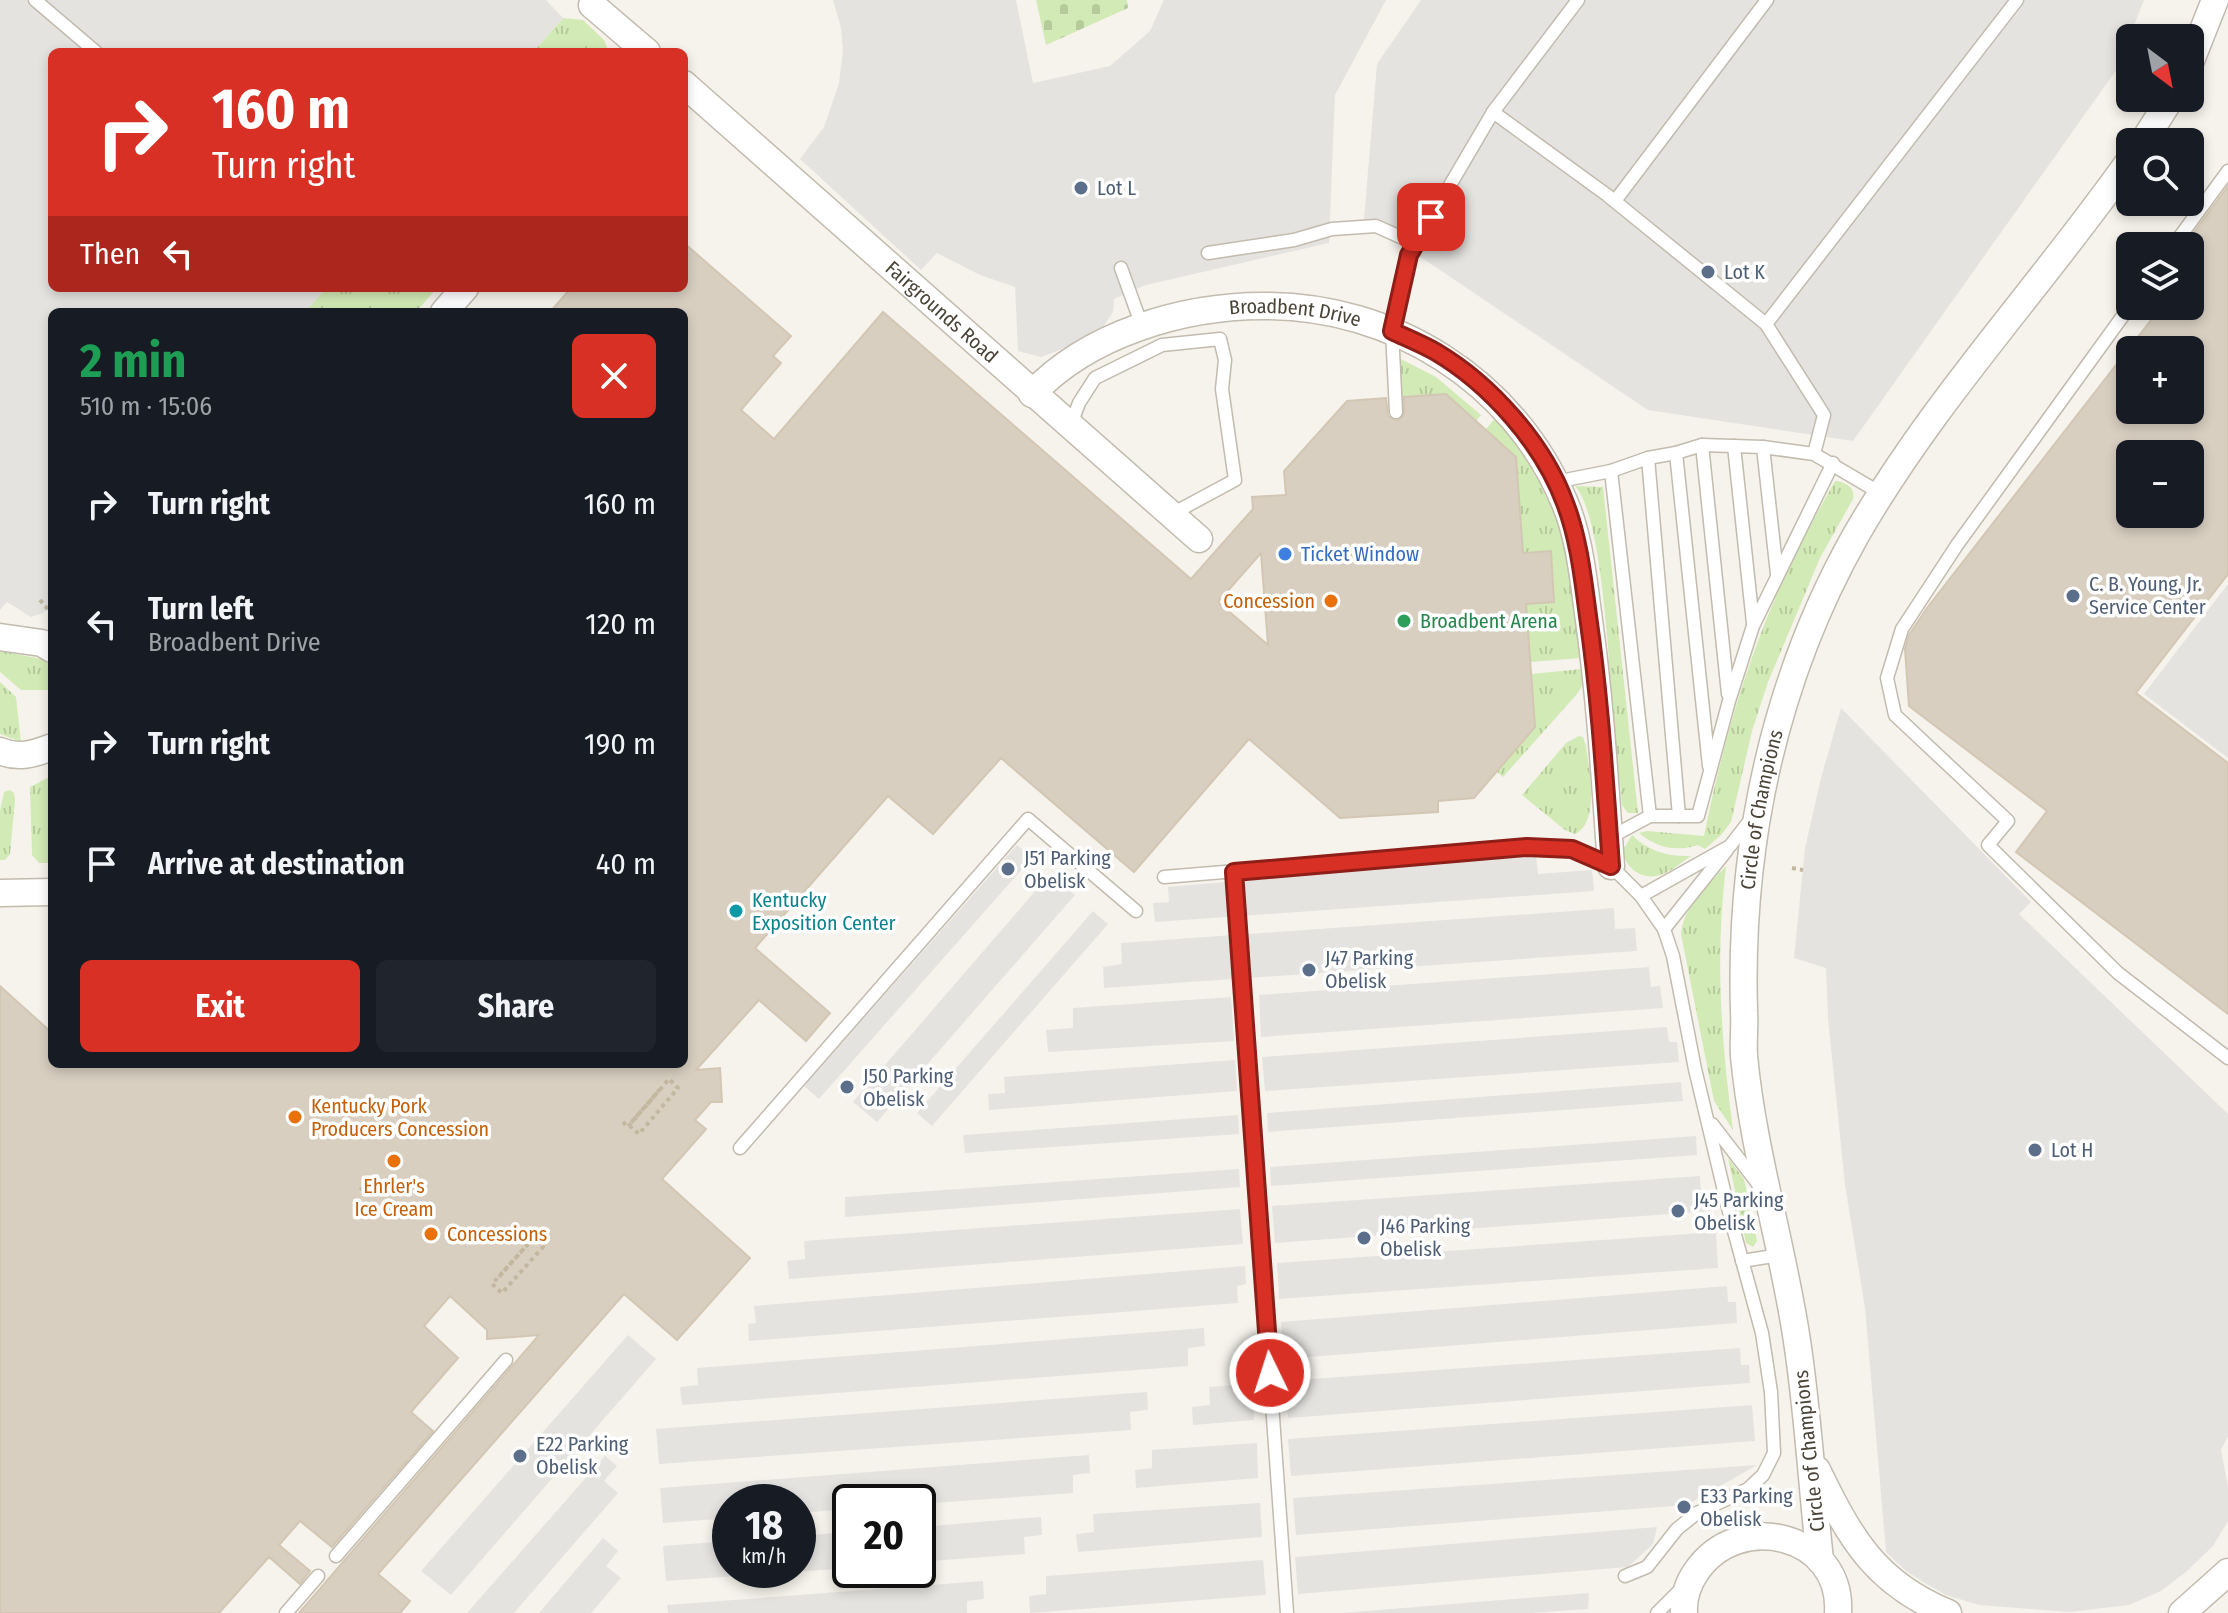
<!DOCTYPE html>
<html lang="en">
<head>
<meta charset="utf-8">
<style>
  body { margin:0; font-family:"Fira Sans Condensed",sans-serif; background:#20242c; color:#f1f3f6; height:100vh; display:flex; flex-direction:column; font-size:30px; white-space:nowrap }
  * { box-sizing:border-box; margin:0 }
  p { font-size:26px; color:#9ea1a6 }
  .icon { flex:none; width:44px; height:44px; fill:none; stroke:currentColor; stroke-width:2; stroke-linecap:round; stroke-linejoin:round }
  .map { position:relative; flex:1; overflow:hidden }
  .drawer { position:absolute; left:48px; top:308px; width:640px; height:760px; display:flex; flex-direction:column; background:#171b24; border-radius:12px; box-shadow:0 4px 12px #0003 }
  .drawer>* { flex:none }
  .banner { position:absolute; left:48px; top:48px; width:640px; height:244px; border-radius:12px; box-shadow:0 4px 12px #0003; background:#d93025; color:#fff; overflow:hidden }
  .needle { width:52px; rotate:148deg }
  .tools { position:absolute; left:2116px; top:24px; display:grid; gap:16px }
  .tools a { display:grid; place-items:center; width:88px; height:88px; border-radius:12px; background:#171b24; box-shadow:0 4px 12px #0003; font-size:40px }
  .speed { position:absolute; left:712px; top:1484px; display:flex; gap:16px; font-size:40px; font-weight:700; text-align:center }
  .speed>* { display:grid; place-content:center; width:104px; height:104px; border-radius:50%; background:#171b24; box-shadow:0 4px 12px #0003; line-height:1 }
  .speed small { font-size:20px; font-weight:400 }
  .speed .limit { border:4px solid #111; border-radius:12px; background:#fff; color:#111 }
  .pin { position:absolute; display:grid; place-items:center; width:68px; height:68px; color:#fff; margin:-34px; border-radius:16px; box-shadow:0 4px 12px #0006 }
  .me { position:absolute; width:88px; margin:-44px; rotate:356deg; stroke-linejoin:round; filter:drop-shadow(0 0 6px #0008) }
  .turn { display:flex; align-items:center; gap:28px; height:168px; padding:0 32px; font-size:36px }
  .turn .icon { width:104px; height:104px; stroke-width:2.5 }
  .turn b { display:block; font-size:56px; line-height:68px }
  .then { display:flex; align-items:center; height:76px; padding:0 32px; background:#0003; gap:16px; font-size:30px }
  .round { display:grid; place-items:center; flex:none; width:84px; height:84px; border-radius:12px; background:#20242c }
  .headline { display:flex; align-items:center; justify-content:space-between; height:136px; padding:0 32px }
  h1 { font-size:48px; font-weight:700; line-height:60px; color:#1e9e55 }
  .button { display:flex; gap:16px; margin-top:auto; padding:16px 32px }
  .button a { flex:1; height:92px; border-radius:12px; background:#d93025; color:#fff; font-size:32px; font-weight:700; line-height:92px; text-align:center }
  .button a+a { background:#20242c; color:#f1f3f6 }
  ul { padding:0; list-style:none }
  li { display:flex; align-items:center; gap:24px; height:120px; padding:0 32px }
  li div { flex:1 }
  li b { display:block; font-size:30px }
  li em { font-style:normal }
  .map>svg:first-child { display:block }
  .grass { fill:url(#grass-tufts) }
  .cemetery { fill:url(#cemetery-stones) }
  .parking { fill:#e5e3e0 }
  .building { fill:#d8cfc1; stroke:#d3c7b4; stroke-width:2; fill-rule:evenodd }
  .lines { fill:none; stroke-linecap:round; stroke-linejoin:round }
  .lane-casing { stroke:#c2bbae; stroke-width:15 }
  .street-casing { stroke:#c2bbae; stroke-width:29 }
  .path { stroke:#c4b79f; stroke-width:4; stroke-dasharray:4 4; stroke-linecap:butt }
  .lane { stroke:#fff; stroke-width:12 }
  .street { stroke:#fff; stroke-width:26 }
  .route-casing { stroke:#8d1f18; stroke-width:20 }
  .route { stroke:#d93025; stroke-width:14 }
  .service-dot { fill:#5c6f8a; stroke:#fff; stroke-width:3 }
  .shop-dot { fill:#3f7fe0; stroke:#fff; stroke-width:3 }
  .food-dot { fill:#e8710a; stroke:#fff; stroke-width:3 }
  .leisure-dot { fill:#2e9e5b; stroke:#fff; stroke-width:3 }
  .culture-dot { fill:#0f9aa8; stroke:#fff; stroke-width:3 }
  .labels { text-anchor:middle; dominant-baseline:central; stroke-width:7; stroke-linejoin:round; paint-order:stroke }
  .service-label { font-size:20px; fill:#4e5e75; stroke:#fff; text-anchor:start }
  .street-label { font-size:20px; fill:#4b4439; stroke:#fff }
  .shop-label { font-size:20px; fill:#366cbe; stroke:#fff; text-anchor:start }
  .food-label { font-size:20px; fill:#c56008; stroke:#fff; text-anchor:start }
  .leisure-label { font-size:20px; fill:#27864d; stroke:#fff; text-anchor:start }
  .culture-label { font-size:20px; fill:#0d838f; stroke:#fff; text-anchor:start }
</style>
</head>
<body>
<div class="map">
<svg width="2228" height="1613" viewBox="0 0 2228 1613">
  <defs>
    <pattern id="grass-tufts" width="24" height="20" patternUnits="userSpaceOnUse" patternTransform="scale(2)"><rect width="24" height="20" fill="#d2eab5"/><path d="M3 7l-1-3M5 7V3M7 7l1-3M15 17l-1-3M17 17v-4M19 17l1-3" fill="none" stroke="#b6ca9c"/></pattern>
    <pattern id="cemetery-stones" width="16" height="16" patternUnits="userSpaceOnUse" patternTransform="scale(2)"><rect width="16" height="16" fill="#d2eab5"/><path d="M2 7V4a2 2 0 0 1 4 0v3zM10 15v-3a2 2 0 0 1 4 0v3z" fill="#b6ca9c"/></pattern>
  </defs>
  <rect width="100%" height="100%" fill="#f6f3ec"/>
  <!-- grass -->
  <g class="grass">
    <path d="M563 18 583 20 604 40 609 52H533Z"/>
    <path d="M326 288H437L416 312H305Z"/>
    <path d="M1399 358 1436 377 1481 415 1476 421 1446 394 1401 397Z"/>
    <path d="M1496 417C1508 432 1521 446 1531 461 1567 520 1575 591 1580 658L1530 662 1526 604 1554 602 1551 552 1523 553 1516 457 1486 429Z"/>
    <path d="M1835 481C1845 482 1856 487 1853 499L1820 558 1768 682 1752 731 1731 822 1721 835 1705 849 1698 845C1676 852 1657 848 1639 833L1647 831 1704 836C1720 756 1742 676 1774 601 1791 560 1813 520 1835 481Z"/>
    <path d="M1575 486 1603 487 1638 813H1628L1622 805C1620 781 1617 756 1614 732 1610 684 1604 517 1575 486Z"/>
    <path d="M0 651 42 659 52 666V690H21L0 672Z"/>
    <path d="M1582 669V686L1577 694 1503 777 1496 771 1531 674Z"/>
    <path d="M0 682 16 697 21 742 0 734Z"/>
    <path d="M1579 736 1583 737 1586 746C1589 769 1600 823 1575 834L1565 830 1522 795 1566 743Z"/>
    <path d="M49 777 52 778V863H39L32 855 30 787Z"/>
    <path d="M10 790 14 793 15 800 10 854 5 860H0V811L4 792Z"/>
    <path d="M1632 835C1648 851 1668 857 1691 856 1682 862 1673 870 1663 874 1641 883 1623 866 1621 845L1625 847Z"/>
    <path d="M1726 866C1715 955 1721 1041 1733 1130L1714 1101 1681 934C1683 907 1709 884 1726 866Z"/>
    <path d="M1728 1158 1744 1179 1757 1241 1753 1247 1746 1243Z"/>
  </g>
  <!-- cemetery -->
  <path class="cemetery" d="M1036 0H1127L1128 8 1046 45Z"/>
  <!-- parking -->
  <g class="parking">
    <path d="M0 0H546L563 18 533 52H52V288H326L305 312H52V603L43 613 31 617 7 602 0 610Z"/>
    <path d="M833 0H1016L1033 83 1110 66 1150 31 1164 0H1386L1335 95 1329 243 1146 285 1114 299 1113 312 1103 327 1073 345 1041 357 1018 351 1015 287 980 275 937 253 921 270 800 159 824 127 839 83 843 51 841 28Z"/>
    <path d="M1421 0H2144L2117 69 1853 441 1648 410 1364 219 1377 64Z"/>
    <path d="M2228 584V758L2144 694Z"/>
    <path d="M1841 708 2031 902 2019 914 2228 1114V1436L2221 1450 2228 1487V1521L2213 1546 2187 1571 2161 1591 2129 1605 2069 1612 1979 1605 1946 1595 1925 1583 1906 1571 1886 1552 1865 1308 1845 1185 1828 1018 1826 968 1794 958 1805 848 1821 778Z"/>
    <path d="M1017 845 1032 858 819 1099 804 1086Z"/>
    <path d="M1536 855 1538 874 1592 870 1594 891 1155 922 1153 903 1169 902 1168 887Z"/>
    <path d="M1050 874 1075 895 877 1122 853 1102Z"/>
    <path d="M1614 908 1615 929 1635 928 1637 951 1104 988 1103 967 1122 964 1121 943Z"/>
    <path d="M1093 911 1108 924 932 1126 917 1113Z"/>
    <path d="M1649 967 1651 987 1660 986 1663 1008 1261 1037 1259 995Z"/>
    <path d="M1231 997 1234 1041 1048 1052 1046 1030 1073 1028V1008Z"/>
    <path d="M1667 1027 1669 1042H1677L1679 1062 1265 1091 1262 1057Z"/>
    <path d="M1235 1060 1237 1091 989 1110 988 1094 1005 1093 1004 1077Z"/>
    <path d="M1681 1082 1683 1101 1268 1132 1267 1113Z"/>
    <path d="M1238 1115 1239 1134 965 1153 963 1135Z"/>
    <path d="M1696 1136 1697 1155 1271 1186 1270 1167Z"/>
    <path d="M1239 1169 1240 1187 845 1217V1197Z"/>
    <path d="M1700 1176 1701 1193H1708L1710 1211 1275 1243 1272 1206Z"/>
    <path d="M1240 1209 1243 1244 789 1279 787 1261 805 1259 804 1241Z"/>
    <path d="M1716 1232 1718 1268 1279 1299 1277 1263Z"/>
    <path d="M1245 1266 1246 1284 1237 1286 1238 1303 749 1341 748 1324 756 1323 754 1306Z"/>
    <path d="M1727 1286 1728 1302H1736L1737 1323 1284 1359 1281 1322Z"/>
    <path d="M1204 1328 1205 1346 1188 1348V1366L682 1405 680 1387 698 1385 697 1368Z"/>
    <path d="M628 1335 656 1359 451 1595 421 1571Z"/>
    <path d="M1740 1348 1741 1365H1749L1750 1383 1288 1418 1285 1381Z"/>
    <path d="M1252 1384 1254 1420 1193 1425 1192 1407 1210 1405 1209 1387Z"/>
    <path d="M1147 1392 1148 1410 1130 1412 1131 1430 659 1464 656 1429Z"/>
    <path d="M1752 1405 1755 1441 1291 1476 1288 1439Z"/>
    <path d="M1257 1443 1258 1478 1136 1488 1135 1470 1152 1468V1450Z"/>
    <path d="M1089 1455 1090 1473 1073 1475V1493L918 1504V1502H850V1509L798 1513V1502H730V1518L663 1523 660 1488Z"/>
    <path d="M605 1456 617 1466 604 1481 618 1493 514 1613H467Z"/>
    <path d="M1757 1465 1687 1505 1296 1535 1293 1498Z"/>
    <path d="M1260 1503 1262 1537 1078 1552 1076 1534 1094 1532 1093 1514Z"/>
    <path d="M1041 1517 1042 1535 1024 1537 1025 1554 918 1562V1527Z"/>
    <path d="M1657 1527 1653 1544 1628 1567 1298 1594 1295 1557Z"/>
    <path d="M850 1532V1568L666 1581 663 1546 730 1541V1570H798V1536Z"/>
    <path d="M603 1538 618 1551 606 1566 621 1578 591 1613H539Z"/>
    <path d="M1263 1560 1266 1595 1030 1613 1029 1596 1046 1594V1576Z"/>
    <path d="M983 1581 984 1599 967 1601V1613H668L667 1605Z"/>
    <path d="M1589 1593 1588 1609 1531 1613H1342Z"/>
  </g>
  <!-- building -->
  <g class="building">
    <path d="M2228 186V574L2136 693 2228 763V1014L2016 852 2047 811 1909 706 1905 649 1909 635 1927 608 2162 306H2190V246H2184ZM2130 350H2190V410H2130ZM2130 454H2190V514H2130Z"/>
    <path d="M684 243 791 336 773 356 781 363 741 410 774 439 883 312 1191 579 1253 509 1252 497 1286 495 1284 471 1347 401 1386 398 1388 416 1397 421 1404 415V397L1446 394 1516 457 1523 553 1551 551 1554 602 1526 604 1535 727 1474 798 1438 801V812L1340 818 1249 739 1134 872 1001 758 933 834 888 796 755 948 830 1013 806 1041 759 1000 696 1070 720 1068 722 1102H711L695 1120 706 1129 662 1179 750 1258 677 1340 624 1294 378 1574 410 1601 400 1613H299L539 1335 487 1339V1330L450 1296 424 1326 458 1358 411 1412 433 1431 332 1547 300 1521 279 1545 310 1571 300 1584 269 1557 219 1613H0V986L52 1033V1064H684V312H550L571 288H684ZM1261 553 1268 645 1218 602Z"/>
  </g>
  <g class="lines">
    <!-- lane casing -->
    <g class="lane-casing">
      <g id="lane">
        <path d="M35 0 96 52"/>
        <path d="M1493 112 1578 0"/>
        <path d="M1615 201 1767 0"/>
        <path d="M2173 246 2228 171"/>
        <path d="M1208 253 1294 240 1332 229 1376 226 1416 244"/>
        <path d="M1121 268 1142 326"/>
        <path d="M2130 306 1957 545 1902 629 1887 678 1895 715 2008 821 1988 845 2118 973 2228 1058"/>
        <path d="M1766 324 2017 0"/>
        <path d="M1396 412 1392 331 1409 255 1493 112 1607 195 1766 324 1824 415 1814 454"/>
        <path d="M1070 427 1079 403 1095 378 1162 345 1220 339 1225 360 1222 389 1235 480 1170 515"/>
        <path d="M1702 445 1728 694"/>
        <path d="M1734 446 1753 623"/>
        <path d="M1763 447 1814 454 1882 494"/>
        <path d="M1676 453 1709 766"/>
        <path d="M1648 458 1679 816"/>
        <path d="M1611 471 1650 816"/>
        <path d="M1555 482 1611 471 1648 458 1676 453 1702 445 1763 447 1777 574"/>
        <path d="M1609 838 1650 816H1698L1729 701 1753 626 1833 463"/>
        <path d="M1234 872 1287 1613"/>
        <path d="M1164 877 1527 847 1572 849 1611 866 1641 896 1664 929 1673 956 1695 1069 1731 1220 1762 1333 1771 1392 1774 1453 1763 1475 1748 1489 1697 1513 1677 1529 1647 1567 1625 1576"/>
        <path d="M1641 896 1730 846 1751 819"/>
        <path d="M1664 929 1727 850"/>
        <path d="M1712 1124 1759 1185"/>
        <path d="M740 1148 1028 819 1136 911"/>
        <path d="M1742 1261 1780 1255"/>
        <path d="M336 1556 506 1360"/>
        <path d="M286 1613 318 1576"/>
        <path d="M1657 1613 1682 1588"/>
      </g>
    </g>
    <!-- street casing -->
    <g class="street-casing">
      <g id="street">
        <path d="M592 5 647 52"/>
        <path d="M2190 63 2215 0"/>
        <path id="s1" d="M684 84 1199 539"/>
        <path d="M2143 142 2171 98"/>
        <path d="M444 312 465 288"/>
        <path id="s2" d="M1032 394C1088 334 1183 306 1263 306 1392 305 1513 380 1564 501 1579 535 1583 576 1588 613 1600 697 1605 781 1611 866"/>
        <path d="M0 637 42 643 52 649"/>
        <path d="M0 751C18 759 34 754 52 747"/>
        <path d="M0 893 52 892"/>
        <path d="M1817 1470C1850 1538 1875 1583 1948 1613"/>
        <path id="s3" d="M1820 1560C1812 1487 1808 1413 1797 1341 1783 1246 1753 1152 1744 1056 1743 1041 1745 1026 1744 1011 1739 845 1774 680 1856 535 1933 401 2041 286 2130 160"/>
        <path d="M1684 1613C1683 1599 1688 1583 1696 1572 1738 1509 1843 1534 1838 1613"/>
        <path d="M2182 1613 2228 1572"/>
      </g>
    </g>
    <!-- path -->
    <g class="path">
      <path d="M1288 560 1291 559"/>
      <path d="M40 600 52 614"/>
      <path d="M1792 868 1803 870"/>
      <path d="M623 1122 628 1127 632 1122 669 1079 678 1088 639 1134 629 1125 662 1087"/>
      <path d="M360 1190 364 1187"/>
      <path d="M499 1277 533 1238 543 1247 502 1293 492 1284 529 1243"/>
    </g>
    <!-- lane -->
    <use href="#lane" class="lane"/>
    <!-- street -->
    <use href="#street" class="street"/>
  </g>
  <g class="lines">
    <!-- route casing -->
    <g class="route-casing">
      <path id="route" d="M1270 1373 1234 872 1527 847 1572 849 1611 866C1605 782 1600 699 1588 616 1583 579 1579 539 1565 503 1543 443 1490 384 1436 352 1422 344 1407 338 1392 331L1409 255 1431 217"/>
    </g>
    <!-- route -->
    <use href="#route" class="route"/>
  </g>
  <!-- markers -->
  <g class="service-dot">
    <circle cx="1081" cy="188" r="8"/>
    <circle cx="1708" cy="272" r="8"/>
    <circle cx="2073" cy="596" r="8"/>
    <circle cx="1008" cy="869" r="8"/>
    <circle cx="1309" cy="970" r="8"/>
    <circle cx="847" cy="1087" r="8"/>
    <circle cx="2035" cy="1150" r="8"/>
    <circle cx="1678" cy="1211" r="8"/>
    <circle cx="1364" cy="1238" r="8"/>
    <circle cx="520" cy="1456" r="8"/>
    <circle cx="1684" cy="1507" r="8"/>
  </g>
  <circle class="shop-dot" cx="1285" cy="554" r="8"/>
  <g class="food-dot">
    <circle cx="1331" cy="601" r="8"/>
    <circle cx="295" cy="1117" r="8"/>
    <circle cx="394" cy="1161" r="8"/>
    <circle cx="431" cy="1234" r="8"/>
  </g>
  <circle class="leisure-dot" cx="1404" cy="621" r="8"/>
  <circle class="culture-dot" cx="736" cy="911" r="8"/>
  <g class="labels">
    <!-- service labels -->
    <g class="service-label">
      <text x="1097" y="188">Lot L</text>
      <text x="1724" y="272">Lot K</text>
      <text x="2089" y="584">C. B. Young, Jr.<tspan x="2089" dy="23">Service Center</tspan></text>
      <text x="1024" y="858">J51 Parking<tspan x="1024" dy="23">Obelisk</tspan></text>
      <text x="1325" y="958">J47 Parking<tspan x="1325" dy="23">Obelisk</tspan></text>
      <text x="863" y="1076">J50 Parking<tspan x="863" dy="23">Obelisk</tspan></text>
      <text x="2051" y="1150">Lot H</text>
      <text x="1694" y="1200">J45 Parking<tspan x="1694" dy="23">Obelisk</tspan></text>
      <text x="1380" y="1226">J46 Parking<tspan x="1380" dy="23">Obelisk</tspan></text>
      <text x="536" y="1444">E22 Parking<tspan x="536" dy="23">Obelisk</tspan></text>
      <text x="1700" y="1496">E33 Parking<tspan x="1700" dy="23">Obelisk</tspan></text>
    </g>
    <!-- street labels -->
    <g class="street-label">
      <text stroke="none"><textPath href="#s1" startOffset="344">Fairgrounds Road</textPath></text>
      <text stroke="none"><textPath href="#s2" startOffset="286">Broadbent Drive</textPath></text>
      <text stroke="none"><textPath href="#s3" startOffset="758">Circle of Champions</textPath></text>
      <text transform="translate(1809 1451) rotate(-96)">Circle of Champions</text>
    </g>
    <!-- shop labels -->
    <g class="shop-label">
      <text x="1301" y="554">Ticket Window</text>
    </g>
    <!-- food labels -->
    <g class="food-label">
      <text x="1315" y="601" text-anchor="end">Concession</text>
      <text x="311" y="1106">Kentucky Pork<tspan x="311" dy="23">Producers Concession</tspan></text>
      <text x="394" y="1186" text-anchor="middle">Ehrler's<tspan x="394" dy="23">Ice Cream</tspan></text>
      <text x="447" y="1234">Concessions</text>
    </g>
    <!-- leisure labels -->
    <g class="leisure-label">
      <text x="1420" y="621">Broadbent Arena</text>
    </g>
    <!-- culture labels -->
    <g class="culture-label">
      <text x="752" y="900">Kentucky<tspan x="752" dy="23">Exposition Center</tspan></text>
    </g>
  </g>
</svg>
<div class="tools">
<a><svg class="needle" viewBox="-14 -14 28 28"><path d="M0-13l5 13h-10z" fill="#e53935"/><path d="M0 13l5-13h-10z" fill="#9ea1a6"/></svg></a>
<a><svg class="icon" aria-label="search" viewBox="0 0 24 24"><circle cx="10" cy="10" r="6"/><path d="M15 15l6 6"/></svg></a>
<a><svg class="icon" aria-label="layers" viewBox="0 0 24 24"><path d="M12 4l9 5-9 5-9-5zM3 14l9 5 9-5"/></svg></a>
<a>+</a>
<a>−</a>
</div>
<div class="speed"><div>18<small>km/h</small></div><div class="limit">20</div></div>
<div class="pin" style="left:1431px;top:217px;background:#d93025"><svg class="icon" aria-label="arrive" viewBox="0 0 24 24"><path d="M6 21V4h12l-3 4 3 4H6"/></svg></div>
<svg class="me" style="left:1270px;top:1373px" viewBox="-20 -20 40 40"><circle r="17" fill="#d93025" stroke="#fff" stroke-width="3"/><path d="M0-11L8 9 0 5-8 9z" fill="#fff"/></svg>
<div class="banner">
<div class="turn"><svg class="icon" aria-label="right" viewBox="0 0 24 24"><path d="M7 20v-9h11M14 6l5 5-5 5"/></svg><div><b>160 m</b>Turn right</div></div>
<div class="then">Then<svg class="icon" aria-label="left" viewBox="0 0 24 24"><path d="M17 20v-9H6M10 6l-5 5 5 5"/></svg></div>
</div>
<section class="drawer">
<div class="headline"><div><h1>2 min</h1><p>510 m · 15:06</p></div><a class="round" style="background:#d93025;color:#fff"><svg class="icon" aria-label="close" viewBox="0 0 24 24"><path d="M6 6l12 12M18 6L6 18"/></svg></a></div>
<ul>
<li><svg class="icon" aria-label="right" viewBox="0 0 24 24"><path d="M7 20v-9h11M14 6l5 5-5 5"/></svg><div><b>Turn right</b></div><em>160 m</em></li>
<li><svg class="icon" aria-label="left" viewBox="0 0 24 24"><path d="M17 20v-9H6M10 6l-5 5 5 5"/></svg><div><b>Turn left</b><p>Broadbent Drive</p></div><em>120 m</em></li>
<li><svg class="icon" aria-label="right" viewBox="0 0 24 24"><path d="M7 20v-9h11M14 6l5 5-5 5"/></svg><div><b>Turn right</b></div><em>190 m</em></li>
<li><svg class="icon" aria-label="arrive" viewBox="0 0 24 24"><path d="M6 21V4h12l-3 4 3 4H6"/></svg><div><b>Arrive at destination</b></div><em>40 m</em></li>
</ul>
<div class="button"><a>Exit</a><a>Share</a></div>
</section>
</div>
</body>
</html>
